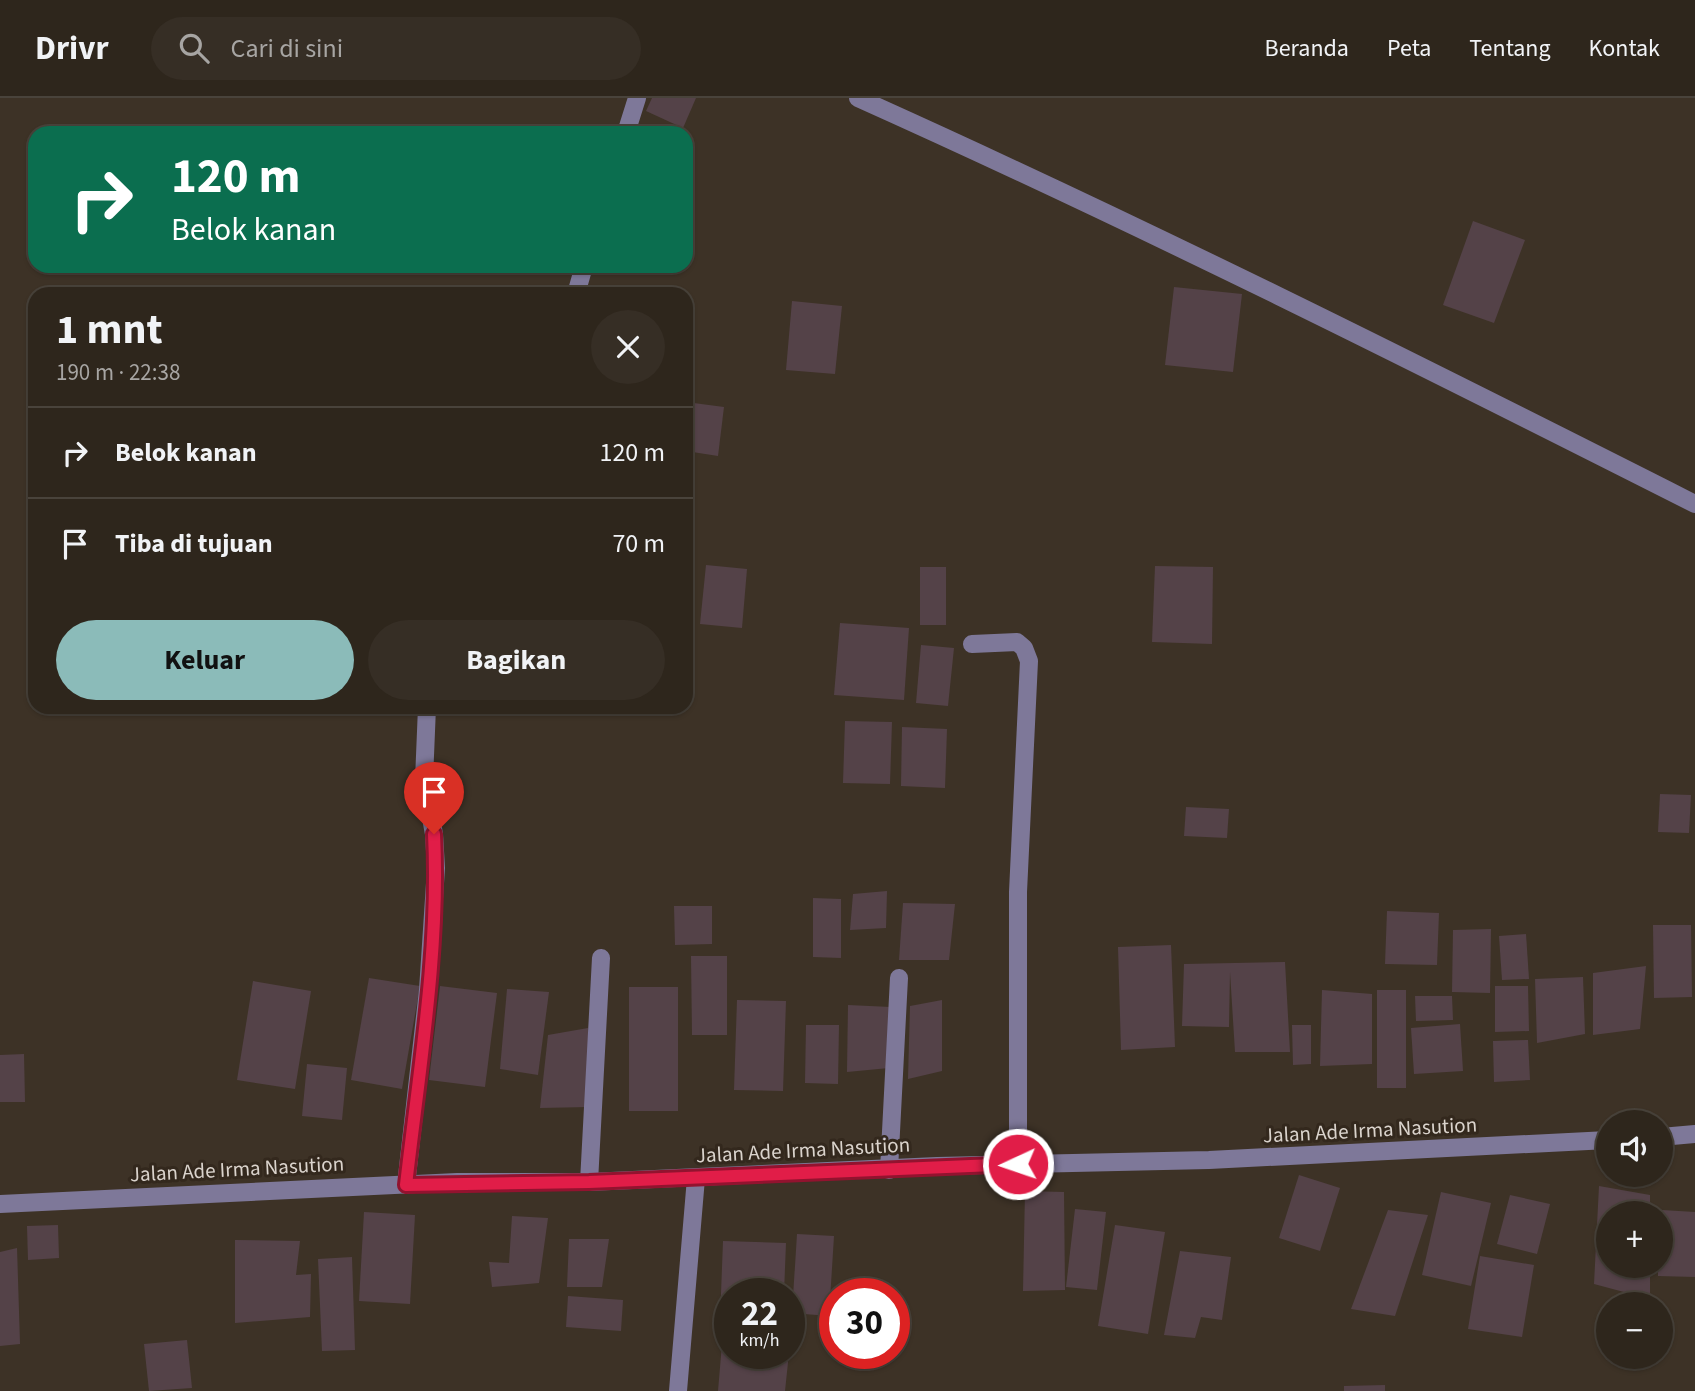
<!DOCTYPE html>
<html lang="id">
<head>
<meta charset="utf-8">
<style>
  body { margin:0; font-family:"Source Sans 3",sans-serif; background:#362e25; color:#f1f3f6; height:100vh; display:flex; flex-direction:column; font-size:26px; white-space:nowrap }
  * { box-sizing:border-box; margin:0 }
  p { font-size:23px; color:#a7a5a3 }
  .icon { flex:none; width:38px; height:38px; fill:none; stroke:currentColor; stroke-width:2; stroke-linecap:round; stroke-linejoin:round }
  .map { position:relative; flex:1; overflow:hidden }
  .side { position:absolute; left:28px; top:189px; width:665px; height:427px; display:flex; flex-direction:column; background:#2e261c; border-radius:21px; box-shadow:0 2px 5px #0004,0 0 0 2px #49433b }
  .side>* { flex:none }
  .guide { position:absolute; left:28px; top:28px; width:665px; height:147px; border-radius:21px; box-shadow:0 2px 5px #0004,0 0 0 2px #49433b; background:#0b6e4f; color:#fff; overflow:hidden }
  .tools { position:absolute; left:1596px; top:1012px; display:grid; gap:14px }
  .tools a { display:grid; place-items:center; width:77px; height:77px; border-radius:50%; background:#2e261c; box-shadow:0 2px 5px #0004,0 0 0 2px #49433b; font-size:35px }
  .speed { position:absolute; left:714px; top:1180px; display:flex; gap:14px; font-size:35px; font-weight:700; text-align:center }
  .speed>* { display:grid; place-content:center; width:91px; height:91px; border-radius:50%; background:#2e261c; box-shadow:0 2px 5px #0004,0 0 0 2px #49433b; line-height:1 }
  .speed small { font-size:18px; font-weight:400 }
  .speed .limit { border:10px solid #d22; background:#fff; color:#111 }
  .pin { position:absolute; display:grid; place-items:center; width:60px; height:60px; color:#fff; margin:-72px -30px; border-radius:50% 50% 50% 0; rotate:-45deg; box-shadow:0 0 7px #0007 }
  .pin .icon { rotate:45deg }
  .me { position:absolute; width:77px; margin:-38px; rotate:267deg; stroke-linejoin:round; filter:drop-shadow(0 0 5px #0008) }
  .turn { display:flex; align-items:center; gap:24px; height:147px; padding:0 28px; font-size:32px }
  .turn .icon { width:91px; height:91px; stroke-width:2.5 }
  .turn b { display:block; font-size:49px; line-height:60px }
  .round { display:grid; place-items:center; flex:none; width:74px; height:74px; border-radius:37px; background:#362e25 }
  .overview { display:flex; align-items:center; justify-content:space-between; height:119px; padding:0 28px }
  h1 { font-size:42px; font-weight:700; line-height:52px }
  .action { display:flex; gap:14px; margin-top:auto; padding:14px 28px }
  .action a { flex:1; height:80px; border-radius:42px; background:#8bbbb9; color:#111; font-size:28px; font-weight:700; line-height:80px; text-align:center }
  .action a+a { background:#362e25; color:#f1f3f6 }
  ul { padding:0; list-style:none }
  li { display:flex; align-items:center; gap:21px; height:91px; padding:0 28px; border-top:2px solid #49433b }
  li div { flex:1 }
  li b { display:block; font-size:26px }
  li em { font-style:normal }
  header { display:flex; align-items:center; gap:42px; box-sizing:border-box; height:98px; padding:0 35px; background:#2e261c; border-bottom:2px solid #49433b }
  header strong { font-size:33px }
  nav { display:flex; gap:38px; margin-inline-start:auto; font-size:24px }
  .search { width:490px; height:63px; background:#362e25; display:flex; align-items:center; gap:18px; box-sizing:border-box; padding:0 24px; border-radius:38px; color:#a7a5a3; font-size:26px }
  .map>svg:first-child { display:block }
  .building { fill:#544248 }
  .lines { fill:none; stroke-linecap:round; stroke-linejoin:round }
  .minor { stroke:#7e7899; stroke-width:18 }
  .route-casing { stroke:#92132f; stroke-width:18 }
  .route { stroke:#e11d48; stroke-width:12 }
  .labels { text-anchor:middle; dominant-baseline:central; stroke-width:6; stroke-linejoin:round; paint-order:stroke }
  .street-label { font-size:21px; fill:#dad3cc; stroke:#33281d }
</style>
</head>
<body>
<header>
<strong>Drivr</strong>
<div class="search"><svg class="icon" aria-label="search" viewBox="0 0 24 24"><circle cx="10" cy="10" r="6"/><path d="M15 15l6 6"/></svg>Cari di sini</div>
<nav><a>Beranda</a><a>Peta</a><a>Tentang</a><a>Kontak</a></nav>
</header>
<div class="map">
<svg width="1695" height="1293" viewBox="0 0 1695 1293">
  <rect width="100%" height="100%" fill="#3d3226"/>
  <!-- building -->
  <g class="building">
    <path d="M652 0H696L683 30 646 13Z"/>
    <path d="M1473 123 1525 142 1494 225 1443 207Z"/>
    <path d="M1174 189 1242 196 1233 274 1165 267Z"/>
    <path d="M792 203 842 208 835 276 786 272Z"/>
    <path d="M686 304 724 309 718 358 686 353Z"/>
    <path d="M706 467 747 471 742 530 700 526Z"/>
    <path d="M1155 468 1213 469 1212 546 1152 544Z"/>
    <rect x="920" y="469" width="26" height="58"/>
    <path d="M840 525 909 530 904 602 834 597Z"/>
    <path d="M921 547 954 550 948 608 916 605Z"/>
    <path d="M845 623 892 624 890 686 843 685Z"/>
    <path d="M902 629 947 631 945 690 901 688Z"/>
    <path d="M1660 696 1691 697 1689 735 1658 734Z"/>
    <path d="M1186 709 1229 711 1227 740 1184 738Z"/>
    <path d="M887 793 886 830 850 832 853 796Z"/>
    <path d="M813 800 841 801V860L813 859Z"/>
    <path d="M903 805 955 806 949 862H899Z"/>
    <path d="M674 808H712V846L675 847Z"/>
    <path d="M1387 813 1439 815 1437 867 1385 866Z"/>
    <path d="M1653 827H1691L1692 899 1654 900Z"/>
    <path d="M1491 831 1490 895 1452 894 1453 832Z"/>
    <path d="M1526 836 1529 881 1502 882 1499 838Z"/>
    <path d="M1171 847 1175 949 1121 952 1118 849Z"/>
    <path d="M691 858H727V937H692Z"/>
    <path d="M1285 864 1290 954H1235L1230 874 1229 929 1182 928 1184 866Z"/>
    <path d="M1646 868 1640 931 1593 937V875Z"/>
    <path d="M1583 879 1585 936 1537 945 1535 881Z"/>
    <path d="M369 880 420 888 402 991 351 982Z"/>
    <path d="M253 883 311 893 295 991 237 982Z"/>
    <path d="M440 888 497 895 485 989 429 982Z"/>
    <path d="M1495 888H1528L1529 933 1495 934Z"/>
    <rect x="629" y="889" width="49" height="124"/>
    <path d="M507 891 549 894 538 977 500 971Z"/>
    <path d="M1322 892 1372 896V966L1320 968Z"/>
    <rect x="1377" y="892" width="29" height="98"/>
    <path d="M1415 898H1452L1453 922 1416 923Z"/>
    <path d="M737 902 786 903 783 993 734 992Z"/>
    <path d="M942 902V973L908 981 910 908Z"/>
    <path d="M848 907 891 909 889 970 847 974Z"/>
    <path d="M1460 926 1463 973 1414 976 1411 930Z"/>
    <path d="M806 927H839L838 986 805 985Z"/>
    <path d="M1292 927H1311V966L1293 967Z"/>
    <path d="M588 930 589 1009 540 1010 548 937Z"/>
    <path d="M1528 942 1530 982 1494 984 1493 943Z"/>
    <path d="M24 956 25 1004H0V957Z"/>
    <path d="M307 966 347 970 342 1022 302 1018Z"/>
    <path d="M1299 1077 1340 1090 1320 1153 1279 1140Z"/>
    <path d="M1599 1088 1650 1097V1115H1608V1167H1650V1201L1594 1186Z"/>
    <path d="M1025 1093 1064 1094 1065 1192 1023 1193Z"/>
    <path d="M1441 1094 1491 1105 1471 1188 1422 1177Z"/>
    <path d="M1510 1097 1550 1106 1537 1156 1497 1146Z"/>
    <path d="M1075 1111 1106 1114 1097 1192 1066 1189Z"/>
    <path d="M1388 1112 1428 1117 1395 1218 1351 1211Z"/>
    <path d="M1662 1112 1695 1114V1179L1658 1178V1167H1661Z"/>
    <path d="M364 1114 415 1117 410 1206 359 1203Z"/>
    <path d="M512 1118 548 1120 539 1185 492 1189 489 1164 509 1165Z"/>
    <path d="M58 1127 59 1160 28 1162 27 1128Z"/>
    <path d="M1115 1127 1165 1134 1148 1236 1098 1228Z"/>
    <path d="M797 1136 834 1138 829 1218 792 1215Z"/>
    <path d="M569 1141H609L602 1189H567Z"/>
    <path d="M235 1142 300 1143 296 1177 311 1176 310 1219 235 1225Z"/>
    <path d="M723 1143 786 1145 784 1195H730V1223L720 1222Z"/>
    <path d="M17 1150 20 1246 0 1248V1154Z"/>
    <path d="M1180 1153 1231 1159 1222 1222 1201 1219 1195 1240 1164 1237Z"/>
    <path d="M1480 1158 1534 1167 1522 1239 1468 1231Z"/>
    <path d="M352 1159 355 1252 322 1253 318 1161Z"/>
    <path d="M568 1198 623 1202 621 1233 566 1229Z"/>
    <path d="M723 1234H730V1255H789L785 1293H718Z"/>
    <path d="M187 1242 192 1290 149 1293 144 1246Z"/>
    <path d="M1385 1287V1293H1344V1288Z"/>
  </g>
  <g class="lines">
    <!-- minor -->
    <g class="minor">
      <path d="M858 0C1141 127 1418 266 1695 406"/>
      <path d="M626 35 637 0"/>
      <path d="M576 196 584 168"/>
      <path d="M972 546 1017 544 1024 550 1029 563 1018 794V1065"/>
      <path d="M1661 1039 1695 1036"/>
      <path d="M889 1072 899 880"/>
      <path d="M589 1084 601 860"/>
      <path d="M406 1087 428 892 436 770 434 736 424 682 427 609"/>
      <path d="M0 1106 457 1084H589L937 1068 1209 1062 1608 1042"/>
      <path d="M678 1293 696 1080"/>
    </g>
  </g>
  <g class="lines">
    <!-- route casing -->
    <g class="route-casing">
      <path id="route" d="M434 736C440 850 419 973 406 1087L589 1084 1018 1066"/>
    </g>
    <!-- route -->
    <use href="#route" class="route"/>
  </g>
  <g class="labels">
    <!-- street labels -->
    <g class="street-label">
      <text transform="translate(1370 1032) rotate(-3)">Jalan Ade Irma Nasution</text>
      <text transform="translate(803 1052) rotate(-3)">Jalan Ade Irma Nasution</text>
      <text transform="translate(237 1071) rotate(-3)">Jalan Ade Irma Nasution</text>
    </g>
  </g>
</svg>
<div class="tools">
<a><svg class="icon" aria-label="sound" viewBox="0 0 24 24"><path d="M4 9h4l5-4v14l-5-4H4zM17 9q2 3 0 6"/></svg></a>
<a>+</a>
<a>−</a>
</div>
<div class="speed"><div>22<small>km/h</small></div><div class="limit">30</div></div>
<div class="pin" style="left:434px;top:736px;background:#d93025"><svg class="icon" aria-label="arrive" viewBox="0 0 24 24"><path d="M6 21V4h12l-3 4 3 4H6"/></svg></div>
<svg class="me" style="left:1018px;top:1066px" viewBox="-20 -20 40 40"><circle r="17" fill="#e11d48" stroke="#fff" stroke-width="3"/><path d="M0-11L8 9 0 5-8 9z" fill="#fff"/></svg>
<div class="guide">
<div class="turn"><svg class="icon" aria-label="right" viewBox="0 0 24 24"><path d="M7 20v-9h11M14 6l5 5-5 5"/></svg><div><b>120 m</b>Belok kanan</div></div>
</div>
<section class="side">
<div class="overview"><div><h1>1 mnt</h1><p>190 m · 22:38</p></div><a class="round"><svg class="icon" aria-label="close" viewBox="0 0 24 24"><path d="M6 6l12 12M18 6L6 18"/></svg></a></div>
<ul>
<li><svg class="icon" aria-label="right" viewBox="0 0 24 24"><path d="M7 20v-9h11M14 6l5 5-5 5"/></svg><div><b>Belok kanan</b></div><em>120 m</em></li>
<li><svg class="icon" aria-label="arrive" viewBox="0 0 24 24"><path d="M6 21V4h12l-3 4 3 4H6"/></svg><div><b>Tiba di tujuan</b></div><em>70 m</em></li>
</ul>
<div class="action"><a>Keluar</a><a>Bagikan</a></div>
</section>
</div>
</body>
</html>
